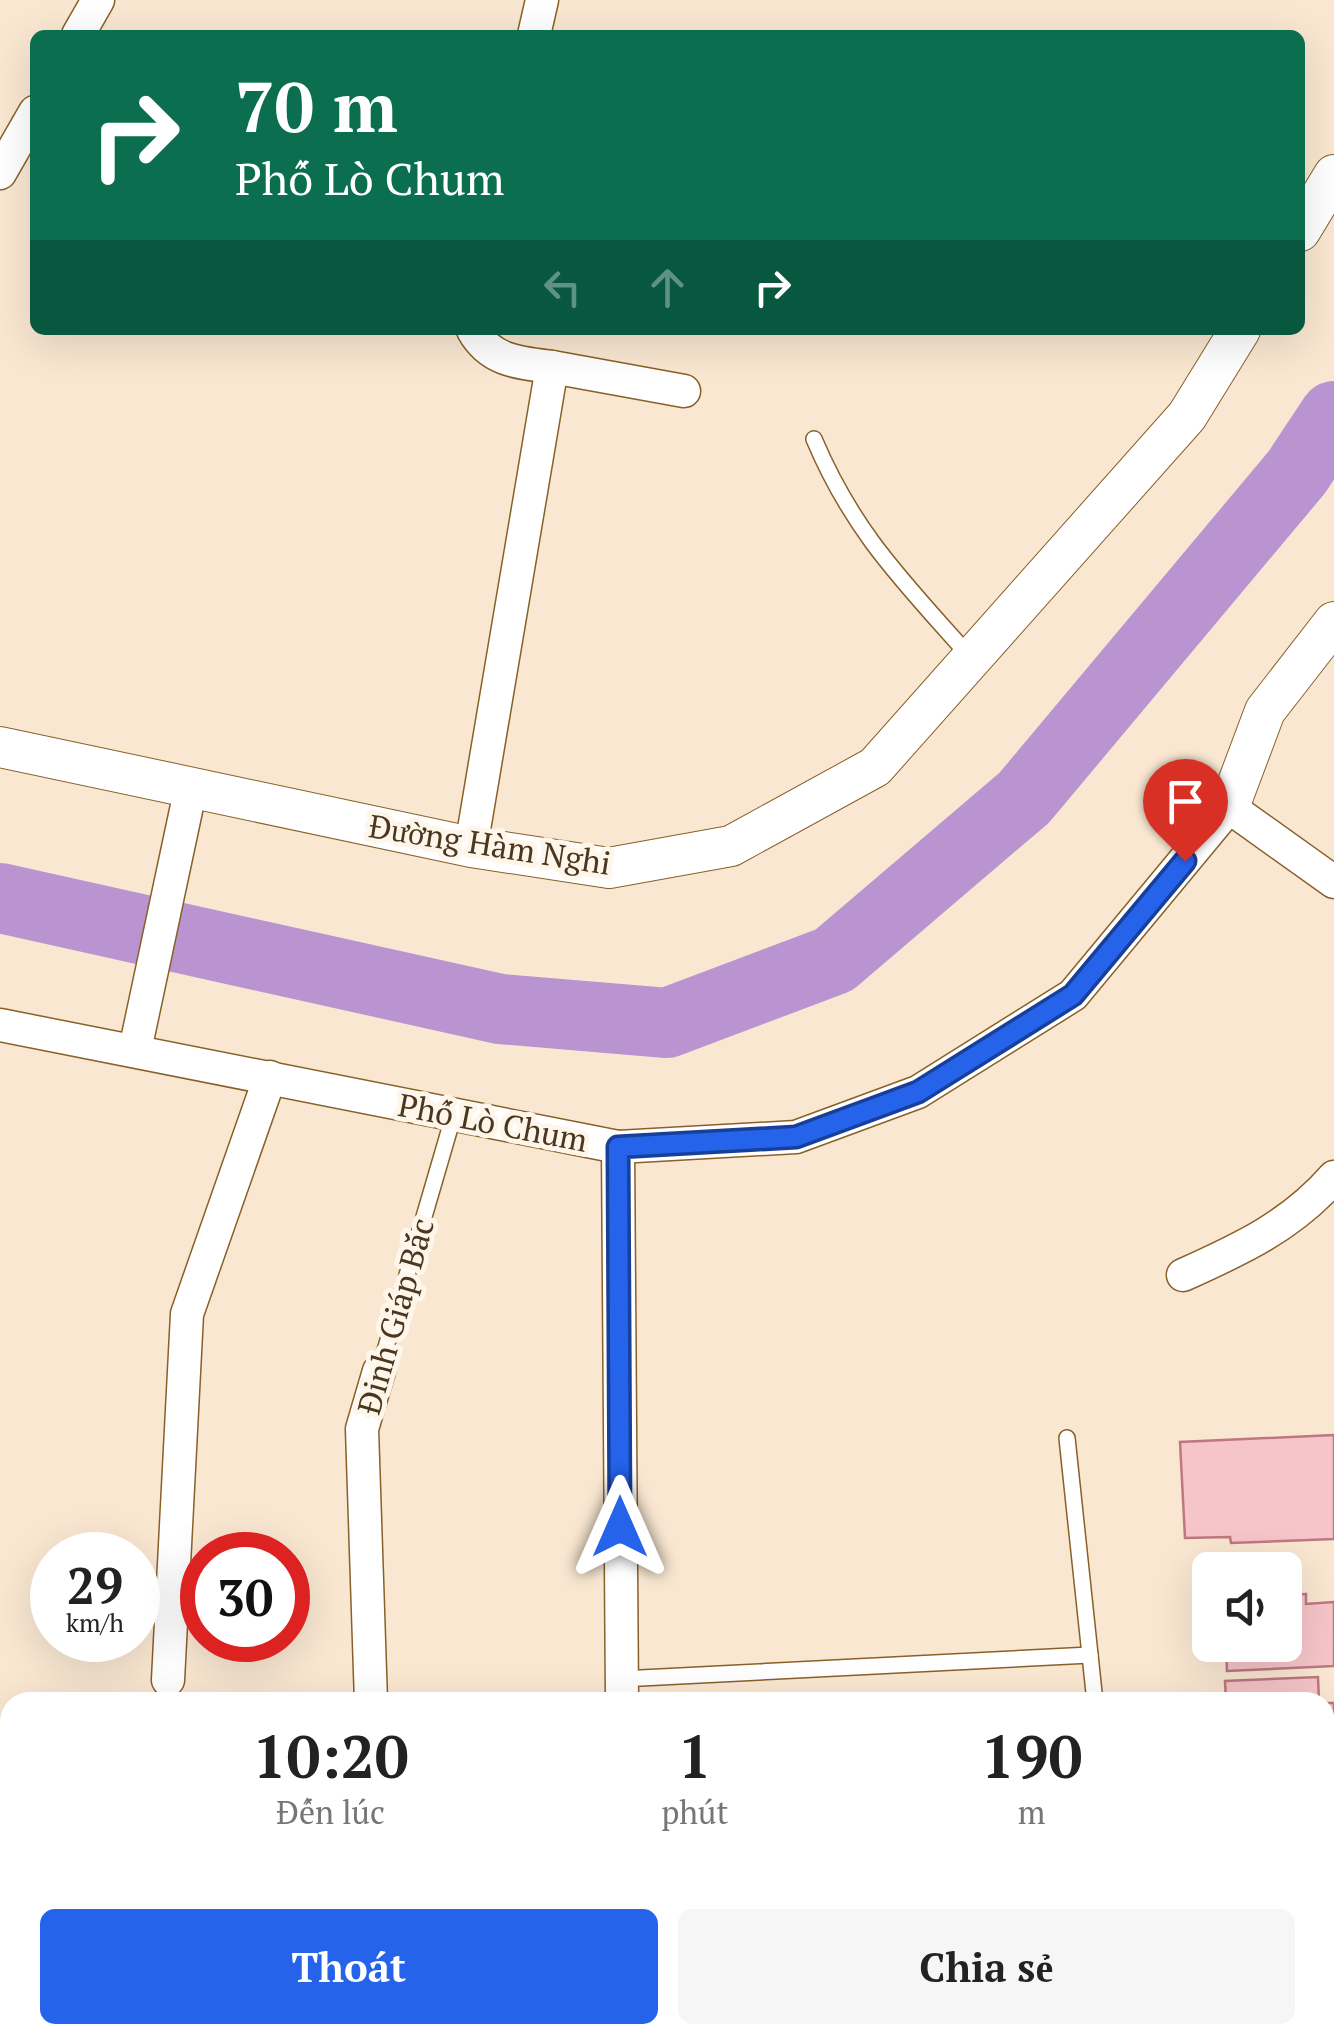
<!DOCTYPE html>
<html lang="vi">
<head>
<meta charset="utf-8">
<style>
  body { margin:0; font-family:"PT Serif",serif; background:#f6f6f6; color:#222; height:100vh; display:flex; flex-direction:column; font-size:38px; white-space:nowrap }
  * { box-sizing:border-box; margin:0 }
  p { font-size:32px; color:#767676 }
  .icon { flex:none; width:55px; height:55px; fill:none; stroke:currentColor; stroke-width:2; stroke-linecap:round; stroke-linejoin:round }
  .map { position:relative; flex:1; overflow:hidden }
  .side { position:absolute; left:0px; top:1692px; width:1335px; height:352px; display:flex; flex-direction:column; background:#fff; border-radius:30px 30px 0 0; box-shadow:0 10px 40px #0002 }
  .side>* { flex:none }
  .banner { position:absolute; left:30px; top:30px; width:1275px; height:305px; border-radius:15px; box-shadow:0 10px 40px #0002; background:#0b6e4f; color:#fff; overflow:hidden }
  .tools { position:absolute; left:1192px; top:1552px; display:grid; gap:20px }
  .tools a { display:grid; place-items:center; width:110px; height:110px; border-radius:15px; background:#fff; box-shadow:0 10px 40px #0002; font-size:50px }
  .speed { position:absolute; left:30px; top:1532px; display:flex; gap:20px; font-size:50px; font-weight:700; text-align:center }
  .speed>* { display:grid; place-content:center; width:130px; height:130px; border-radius:50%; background:#fff; box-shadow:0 10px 40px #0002; line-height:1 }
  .speed small { font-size:25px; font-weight:400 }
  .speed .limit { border:15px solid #d22; background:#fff; color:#111 }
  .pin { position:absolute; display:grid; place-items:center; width:85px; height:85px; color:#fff; margin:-102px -42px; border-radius:50% 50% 50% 0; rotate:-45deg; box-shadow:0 0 10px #0007 }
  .pin .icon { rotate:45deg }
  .me { position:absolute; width:110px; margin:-55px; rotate:0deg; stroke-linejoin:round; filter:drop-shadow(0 0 8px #0008) }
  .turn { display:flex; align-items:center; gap:35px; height:210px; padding:0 40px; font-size:45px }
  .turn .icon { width:130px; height:130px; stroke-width:2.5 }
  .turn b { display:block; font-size:70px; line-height:85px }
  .lanes { display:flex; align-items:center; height:95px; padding:0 40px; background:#0003; justify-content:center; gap:50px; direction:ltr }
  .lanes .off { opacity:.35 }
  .eta { display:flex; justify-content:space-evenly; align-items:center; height:170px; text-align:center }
  .eta b { font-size:60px; font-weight:800; line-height:70px }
  .action { display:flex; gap:20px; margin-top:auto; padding:20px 40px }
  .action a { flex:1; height:115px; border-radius:15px; background:#2563eb; color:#fff; font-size:40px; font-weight:800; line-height:115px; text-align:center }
  .action a+a { background:#f6f6f6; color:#222 }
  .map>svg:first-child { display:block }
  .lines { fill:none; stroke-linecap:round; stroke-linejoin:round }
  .river { stroke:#b994d0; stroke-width:70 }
  .building { fill:#f6c5c9; stroke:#be7880; stroke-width:2.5 }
  .service-casing { stroke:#896028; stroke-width:18 }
  .minor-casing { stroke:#896028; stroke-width:35 }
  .tertiary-casing { stroke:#896028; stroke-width:42 }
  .secondary-casing { stroke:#896028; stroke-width:48 }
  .service { stroke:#fff; stroke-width:15 }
  .minor { stroke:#fff; stroke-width:32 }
  .tertiary { stroke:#fff; stroke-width:40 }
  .secondary { stroke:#fff; stroke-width:45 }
  .route-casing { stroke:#184099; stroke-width:25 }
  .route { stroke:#2563eb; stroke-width:18 }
  .labels { text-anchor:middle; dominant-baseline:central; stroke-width:10; stroke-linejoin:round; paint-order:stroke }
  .street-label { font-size:32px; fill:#4a3720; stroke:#fff6eb }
</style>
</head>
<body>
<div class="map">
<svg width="1334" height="2043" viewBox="0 0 1334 2043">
  <rect width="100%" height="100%" fill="#f9e7d1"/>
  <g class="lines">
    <!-- river -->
    <path class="river" d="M0 898 500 1009 667 1023 834 960 1024 798 1297 472 1334 416"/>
  </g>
  <!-- building -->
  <g class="building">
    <path d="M1334 1435V1539L1231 1543 1230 1537 1185 1538 1180 1442Z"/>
    <path d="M1306 1594V1604L1334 1602V1666L1227 1671 1226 1645H1285V1595Z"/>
    <path d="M1318 1677 1319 1702H1226L1225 1681Z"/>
    <path d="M1325 1703H1334V1778L1325 1779Z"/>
    <path d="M1334 1778V1845L1325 1846V1779Z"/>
  </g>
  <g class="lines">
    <!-- service casing -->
    <g class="service-casing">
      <g id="service">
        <path d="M814 439C854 534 905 583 971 658"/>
        <path d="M379 1371 454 1114"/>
        <path d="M1067 1438 1095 1702"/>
        <path d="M621 1679 1090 1655"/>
      </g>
    </g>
    <!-- minor casing -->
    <g class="minor-casing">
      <g id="minor">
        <path d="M78 35 98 0"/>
        <path d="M534 35 542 0"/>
        <path d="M0 173 35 112"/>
        <path d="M473 330C490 361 519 363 552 367"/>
        <path d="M471 847 552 367 684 391"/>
        <path d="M0 1025 618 1147 796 1137 918 1092 1073 995 1229 807 1334 882"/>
        <path d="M135 1050 191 787"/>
        <path d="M618 1147 622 1702"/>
        <path d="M1183 1275C1241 1249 1291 1226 1334 1177"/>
        <path d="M168 1680 187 1314 270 1077"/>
        <path d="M371 1702 362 1429 379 1371"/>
        <path d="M0 1864 10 1863"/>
        <path d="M92 2035 93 2043"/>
        <path d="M382 2035 383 2043"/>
        <path d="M630 2035V2043"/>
      </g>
    </g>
    <!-- tertiary casing -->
    <g class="tertiary-casing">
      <g id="tertiary">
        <path d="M1300 231 1334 175"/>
        <path d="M0 747 471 847 609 868 731 846 875 767 1187 416 1240 330"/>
        <path d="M1229 807 1265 711 1334 622"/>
      </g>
    </g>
    <!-- secondary casing -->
    <g class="secondary-casing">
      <g id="secondary">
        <path d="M1325 2029 1334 2028"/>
        <path d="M1031 2043 1247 2035"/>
      </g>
    </g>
    <!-- service -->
    <use href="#service" class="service"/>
    <!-- minor -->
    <use href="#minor" class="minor"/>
    <!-- tertiary -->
    <use href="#tertiary" class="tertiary"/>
    <!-- secondary -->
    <use href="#secondary" class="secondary"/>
  </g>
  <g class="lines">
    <!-- route casing -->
    <g class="route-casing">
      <path id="route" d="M620 1527 618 1147 796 1137 918 1092 1073 995 1185 861"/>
    </g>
    <!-- route -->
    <use href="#route" class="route"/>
  </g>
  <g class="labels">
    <!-- street labels -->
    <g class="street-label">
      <text transform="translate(490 844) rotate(9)">Đường Hàm Nghi</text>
      <text transform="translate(493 1122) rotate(11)">Phố Lò Chum</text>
      <text transform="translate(395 1316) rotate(-74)">Đinh Giáp Bắc</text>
    </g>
  </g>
</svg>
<div class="tools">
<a><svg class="icon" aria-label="sound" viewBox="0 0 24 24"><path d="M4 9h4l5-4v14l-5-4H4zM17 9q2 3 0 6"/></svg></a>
</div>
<div class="speed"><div>29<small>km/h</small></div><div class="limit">30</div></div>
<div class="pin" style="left:1185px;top:861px;background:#d93025"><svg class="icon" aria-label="arrive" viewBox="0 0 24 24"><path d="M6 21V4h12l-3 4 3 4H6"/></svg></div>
<svg class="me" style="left:620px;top:1527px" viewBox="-20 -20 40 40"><path d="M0-17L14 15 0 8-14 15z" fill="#2563eb" stroke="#fff" stroke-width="4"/></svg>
<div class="banner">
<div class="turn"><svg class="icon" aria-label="right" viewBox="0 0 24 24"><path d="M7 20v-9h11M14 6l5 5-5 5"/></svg><div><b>70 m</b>Phố Lò Chum</div></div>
<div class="lanes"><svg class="icon off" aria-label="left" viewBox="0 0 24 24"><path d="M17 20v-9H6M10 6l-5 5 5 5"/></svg><svg class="icon off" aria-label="ahead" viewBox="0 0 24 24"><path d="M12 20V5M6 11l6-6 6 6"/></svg><svg class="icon" aria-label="right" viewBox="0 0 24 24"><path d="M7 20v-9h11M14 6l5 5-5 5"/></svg></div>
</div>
<section class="side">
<div class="eta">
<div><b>10:20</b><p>Đến lúc</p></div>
<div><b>1</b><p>phút</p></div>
<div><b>190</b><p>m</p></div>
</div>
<div class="action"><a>Thoát</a><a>Chia sẻ</a></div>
</section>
</div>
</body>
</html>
